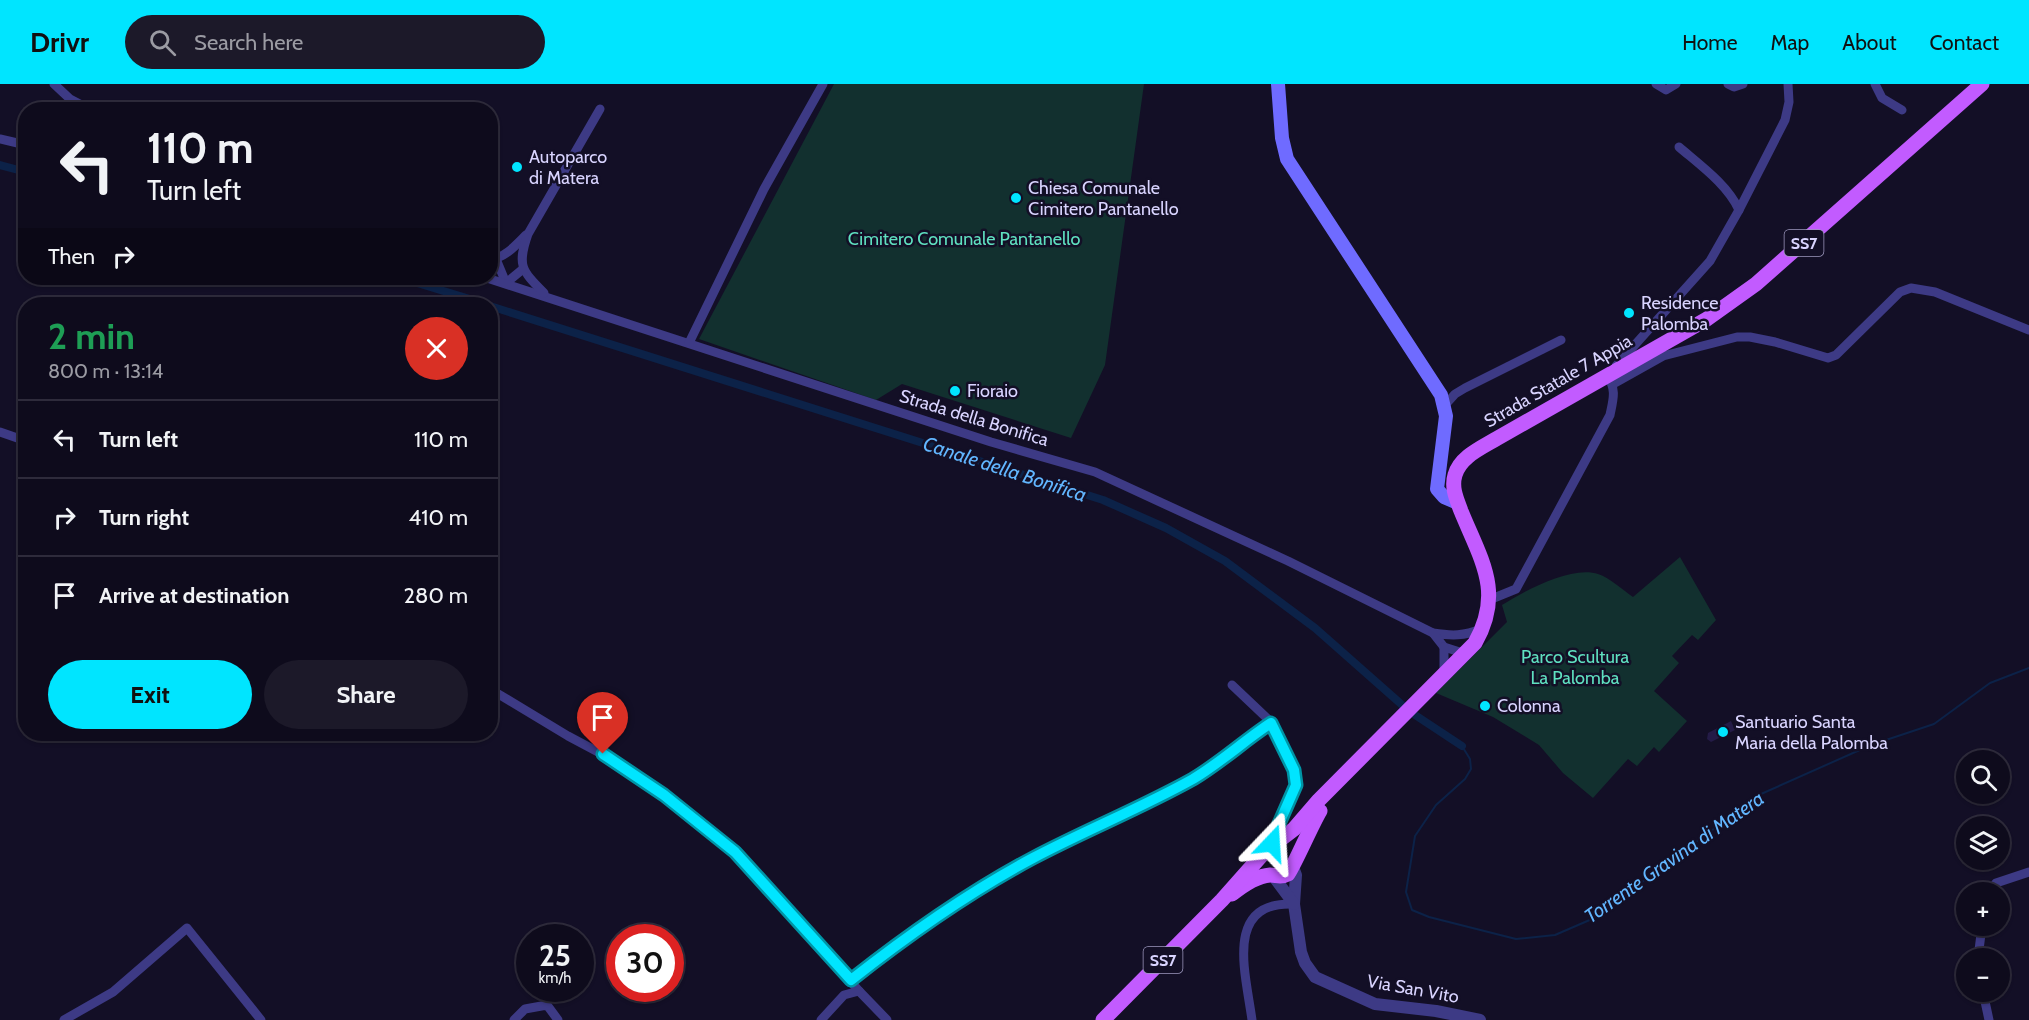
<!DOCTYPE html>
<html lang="en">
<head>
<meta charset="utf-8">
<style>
  body { margin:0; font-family:Cabin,sans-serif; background:#1c1929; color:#f1f3f6; height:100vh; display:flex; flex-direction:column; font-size:22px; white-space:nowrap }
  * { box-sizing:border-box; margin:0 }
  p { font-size:20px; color:#9b9ba3 }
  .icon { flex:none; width:33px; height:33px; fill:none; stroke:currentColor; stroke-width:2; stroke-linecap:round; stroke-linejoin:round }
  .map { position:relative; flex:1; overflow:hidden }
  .panel { position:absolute; left:18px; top:213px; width:480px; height:444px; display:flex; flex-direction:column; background:#0e0b1c; border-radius:24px; box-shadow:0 2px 4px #0004,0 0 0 2px #2e2b3b }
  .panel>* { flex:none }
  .hud { position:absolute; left:18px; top:18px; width:480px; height:183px; border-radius:24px; box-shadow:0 2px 4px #0004,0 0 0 2px #2e2b3b; background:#0e0b1c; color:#f1f3f6; overflow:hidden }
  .controls { position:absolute; left:1956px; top:666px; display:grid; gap:12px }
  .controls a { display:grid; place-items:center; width:54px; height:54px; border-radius:50%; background:#0e0b1c; box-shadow:0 2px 4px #0004,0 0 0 2px #2e2b3b; font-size:30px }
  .speed { position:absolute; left:516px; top:840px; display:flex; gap:12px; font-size:30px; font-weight:700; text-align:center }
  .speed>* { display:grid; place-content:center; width:78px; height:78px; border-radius:50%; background:#0e0b1c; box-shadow:0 2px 4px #0004,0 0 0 2px #2e2b3b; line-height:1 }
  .speed small { font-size:15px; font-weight:400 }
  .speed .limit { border:9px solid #d22; background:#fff; color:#111 }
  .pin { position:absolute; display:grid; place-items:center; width:51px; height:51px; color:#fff; margin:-62px -26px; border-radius:50% 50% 50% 0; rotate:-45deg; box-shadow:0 0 6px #0007 }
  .pin .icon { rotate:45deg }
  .me { position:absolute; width:66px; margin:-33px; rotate:20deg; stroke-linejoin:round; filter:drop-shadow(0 0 4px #0008) }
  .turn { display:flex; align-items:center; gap:21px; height:126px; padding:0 30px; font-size:27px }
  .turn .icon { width:78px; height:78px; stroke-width:2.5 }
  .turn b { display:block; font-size:42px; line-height:51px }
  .then { display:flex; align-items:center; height:57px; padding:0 30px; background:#0003; gap:12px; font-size:22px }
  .round { display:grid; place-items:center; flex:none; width:63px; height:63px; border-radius:32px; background:#1c1929 }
  .summary { display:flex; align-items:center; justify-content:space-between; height:102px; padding:0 30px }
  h1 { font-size:36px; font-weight:800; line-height:45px; color:#1e9e55 }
  .primary-button { display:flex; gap:12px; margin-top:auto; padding:12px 30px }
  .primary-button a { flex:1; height:69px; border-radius:36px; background:#00e5ff; color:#111; font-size:24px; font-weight:800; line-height:69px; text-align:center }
  .primary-button a+a { background:#1c1929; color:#f1f3f6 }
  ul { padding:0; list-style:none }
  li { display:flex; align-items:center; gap:18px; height:78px; padding:0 30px; border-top:2px solid #2e2b3b }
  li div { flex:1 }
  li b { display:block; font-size:22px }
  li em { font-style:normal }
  header { display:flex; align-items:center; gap:36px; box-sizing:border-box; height:84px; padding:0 30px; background:#00e5ff; color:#111 }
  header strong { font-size:28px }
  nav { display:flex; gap:33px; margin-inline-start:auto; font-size:21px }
  .search { width:420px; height:54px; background:#1c1929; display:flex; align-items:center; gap:15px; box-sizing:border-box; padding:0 21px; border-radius:33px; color:#9b9ba3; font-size:22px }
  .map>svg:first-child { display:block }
  .green { fill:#12302f }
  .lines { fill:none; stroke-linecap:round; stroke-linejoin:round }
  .stream { stroke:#0c2248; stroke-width:2 }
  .canal { stroke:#0c2248; stroke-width:8 }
  .building { fill:#241b47 }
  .minor { stroke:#3d3a85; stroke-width:9 }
  .tertiary { stroke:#3d3a85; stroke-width:12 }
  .secondary { stroke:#6f6bff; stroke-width:14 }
  .primary { stroke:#c25bff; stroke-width:15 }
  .route-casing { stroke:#0095a6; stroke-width:15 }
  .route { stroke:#00e5ff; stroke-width:10 }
  .poi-dot { fill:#00e5ff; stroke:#130f26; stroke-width:2 }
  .labels { text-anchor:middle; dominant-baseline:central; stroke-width:5; stroke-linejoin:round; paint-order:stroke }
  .shield { fill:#130f26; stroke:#9e99be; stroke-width:1.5 }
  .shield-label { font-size:16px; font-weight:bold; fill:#d9d4ff }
  .poi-label { font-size:18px; fill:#d9d4ff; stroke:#130f26; text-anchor:start }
  .park-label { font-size:18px; fill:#5fe0c0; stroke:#130f26 }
  .street-label { font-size:18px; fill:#d9d4ff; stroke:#130f26 }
  .water-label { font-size:20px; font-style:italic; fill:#62b6ff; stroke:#130f26 }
</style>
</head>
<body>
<header>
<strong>Drivr</strong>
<div class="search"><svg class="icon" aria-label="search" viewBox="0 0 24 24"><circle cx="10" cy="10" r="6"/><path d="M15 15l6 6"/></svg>Search here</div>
<nav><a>Home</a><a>Map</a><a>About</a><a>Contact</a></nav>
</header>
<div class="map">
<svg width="2029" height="936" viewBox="0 0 2029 936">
  <rect width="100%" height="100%" fill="#130f26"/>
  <!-- green -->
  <g class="green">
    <path d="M834 0H1144L1105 281 1071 354 902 300 876 316 699 255Z"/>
    <path d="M1680 473 1716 536 1698 556 1692 551 1672 572 1679 579 1654 607 1687 637 1659 668 1654 663 1637 682 1628 675 1593 714 1563 689 1539 661 1493 633 1436 609 1507 538 1502 521C1524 507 1572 481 1598 490 1610 494 1623 506 1633 513Z"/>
  </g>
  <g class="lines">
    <!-- stream -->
    <path class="stream" d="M1462 662 1470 675 1471 685 1465 695 1436 721 1415 752 1406 808 1412 826 1429 833 1516 855 1555 851 1592 835 1761 710 1871 661 1934 640 1990 599 2029 584"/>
    <!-- canal -->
    <g class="canal">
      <path d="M0 81 26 88"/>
      <path d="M401 194 486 220"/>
      <path d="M490 222 1103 416 1166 444 1225 477 1315 544 1409 627 1462 662"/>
    </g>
  </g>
  <!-- building -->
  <path class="building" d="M1731 637 1735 646 1711 658 1707 655 1708 649Z"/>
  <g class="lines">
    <!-- minor -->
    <g class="minor">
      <path d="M54 0 70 15 91 26"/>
      <path d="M1656 0 1666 6 1676 0"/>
      <path d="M1728 0 1734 3 1743 0"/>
      <path d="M1875 0 1882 14 1902 26"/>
      <path d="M0 55 26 61"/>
      <path d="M1679 63C1700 81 1728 101 1739 126"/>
      <path d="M491 175C505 174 517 160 526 151"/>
      <path d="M496 175 506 199 523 185"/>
      <path d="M487 194 991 358 1095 388 1288 477 1433 549C1452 552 1464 552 1481 545"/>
      <path d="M544 209C521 186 517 181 528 150L600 25"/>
      <path d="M689 259 764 105 823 0"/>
      <path d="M1613 300 1663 272 1737 253H1750L1775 258 1828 274 1836 271 1900 208 1911 204 1935 208 2029 246"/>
      <path d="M1445 321 1455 310 1465 304 1561 256"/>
      <path d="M0 348 26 357"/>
      <path d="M1489 516 1516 505 1610 331C1613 316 1617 305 1607 292L1710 177 1739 126 1785 36 1789 18 1788 0"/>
      <path d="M1433 549 1444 563 1466 570"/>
      <path d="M1444 563V591"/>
      <path d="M1232 601 1271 638 1294 686 1297 701 1273 751 1272 759"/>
      <path d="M490 605 568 652 615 677 705 743 754 787 859 907"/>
      <path d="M1989 808 1996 799 2029 788"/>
      <path d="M1978 874 1982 842"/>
      <path d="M851 896C908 851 969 809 1033 774 1086 746 1141 724 1193 695 1220 679 1245 656 1271 638"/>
      <path d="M1983 908 1989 936"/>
      <path d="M64 936 113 908 187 844 261 936"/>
      <path d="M514 936 525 925 547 921 558 936"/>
      <path d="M821 936 844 911 859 907 887 936"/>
      <path d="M1252 936C1246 890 1223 817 1294 820"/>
    </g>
    <!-- tertiary -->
    <g class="tertiary">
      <path d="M1293 783 1296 791 1294 820 1301 868 1305 879 1315 893 1375 920 1436 927 1480 936"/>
      <path d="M1274 793 1294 820"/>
    </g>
    <!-- secondary -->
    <path class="secondary" d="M1278 0 1282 54 1287 75 1441 311 1446 332 1437 405 1444 413 1458 419"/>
    <!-- primary -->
    <g class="primary">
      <path d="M1232 810C1242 802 1257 792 1270 791 1277 791 1281 794 1288 790 1292 786 1313 738 1320 727"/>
      <path d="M1103 936 1222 816 1261 772 1268 761 1277 758 1294 745 1319 716 1475 559C1504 508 1481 476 1461 427 1457 416 1451 404 1455 391 1460 373 1481 364 1496 355L1707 235 1756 200 1982 0"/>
    </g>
  </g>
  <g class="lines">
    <!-- route casing -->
    <g class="route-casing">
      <path id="route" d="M603 670 664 711 735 768 851 896C908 851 969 808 1033 774 1086 746 1141 724 1193 695 1220 679 1245 656 1271 639L1294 686 1296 701 1274 751 1272 759"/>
    </g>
    <!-- route -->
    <use href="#route" class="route"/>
  </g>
  <!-- markers -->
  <g class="poi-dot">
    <circle cx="517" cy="83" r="6"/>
    <circle cx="1016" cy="114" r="6"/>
    <circle cx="1629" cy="229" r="6"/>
    <circle cx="955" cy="307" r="6"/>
    <circle cx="1485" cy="622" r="6"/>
    <circle cx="1723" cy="648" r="6"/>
  </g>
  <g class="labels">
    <!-- shield labels -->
    <g class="shield">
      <rect x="1784.5" y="146" width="39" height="26" rx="4.5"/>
      <rect x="1143.5" y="863" width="39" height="26" rx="4.5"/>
    </g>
    <g class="shield-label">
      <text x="1804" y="159">SS7</text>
      <text x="1163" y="876">SS7</text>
    </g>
    <!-- poi labels -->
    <g class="poi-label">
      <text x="529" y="73">Autoparco<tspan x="529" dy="21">di Matera</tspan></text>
      <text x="1028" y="104">Chiesa Comunale<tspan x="1028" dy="21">Cimitero Pantanello</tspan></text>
      <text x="1641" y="219">Residence<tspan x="1641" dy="21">Palomba</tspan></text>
      <text x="967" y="307">Fioraio</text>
      <text x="1497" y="622">Colonna</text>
      <text x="1735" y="638">Santuario Santa<tspan x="1735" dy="21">Maria della Palomba</tspan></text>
    </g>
    <!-- park labels -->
    <g class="park-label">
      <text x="964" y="155">Cimitero Comunale Pantanello</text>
      <text x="1575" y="573">Parco Scultura<tspan x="1575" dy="21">La Palomba</tspan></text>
    </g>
    <!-- street labels -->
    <g class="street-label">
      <text transform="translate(1558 297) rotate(-30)">Strada Statale 7 Appia</text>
      <text transform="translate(974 334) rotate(17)">Strada della Bonifica</text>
      <text transform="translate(1413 905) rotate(10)">Via San Vito</text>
    </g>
    <!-- water labels -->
    <g class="water-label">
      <text transform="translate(1005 385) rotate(18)">Canale della Bonifica</text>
      <text transform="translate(1674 773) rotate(-35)">Torrente Gravina di Matera</text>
    </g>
  </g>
</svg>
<div class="controls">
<a><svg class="icon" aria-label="search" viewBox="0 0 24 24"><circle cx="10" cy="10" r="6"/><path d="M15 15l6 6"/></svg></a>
<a><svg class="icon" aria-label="layers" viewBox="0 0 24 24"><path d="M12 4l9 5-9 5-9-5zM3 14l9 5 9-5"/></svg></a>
<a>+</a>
<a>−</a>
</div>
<div class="speed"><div>25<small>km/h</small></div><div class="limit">30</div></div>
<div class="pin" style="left:603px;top:670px;background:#d93025"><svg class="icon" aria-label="arrive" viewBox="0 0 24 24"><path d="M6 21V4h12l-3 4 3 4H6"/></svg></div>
<svg class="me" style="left:1272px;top:759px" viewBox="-20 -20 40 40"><path d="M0-17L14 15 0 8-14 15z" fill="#00e5ff" stroke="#fff" stroke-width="4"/></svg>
<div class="hud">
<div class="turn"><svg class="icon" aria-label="left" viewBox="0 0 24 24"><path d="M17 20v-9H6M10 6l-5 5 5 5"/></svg><div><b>110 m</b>Turn left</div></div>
<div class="then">Then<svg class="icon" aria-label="right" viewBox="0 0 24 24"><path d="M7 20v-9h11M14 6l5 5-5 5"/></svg></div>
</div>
<section class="panel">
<div class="summary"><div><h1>2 min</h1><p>800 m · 13:14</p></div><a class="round" style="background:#d93025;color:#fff"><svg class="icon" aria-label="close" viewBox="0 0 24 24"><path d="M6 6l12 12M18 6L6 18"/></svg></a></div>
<ul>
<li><svg class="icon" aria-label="left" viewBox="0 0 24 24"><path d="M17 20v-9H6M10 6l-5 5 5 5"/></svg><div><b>Turn left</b></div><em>110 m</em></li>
<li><svg class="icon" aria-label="right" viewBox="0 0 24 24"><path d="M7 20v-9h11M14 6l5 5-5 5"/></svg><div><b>Turn right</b></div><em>410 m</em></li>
<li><svg class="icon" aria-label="arrive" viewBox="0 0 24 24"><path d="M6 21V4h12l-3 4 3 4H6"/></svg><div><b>Arrive at destination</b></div><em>280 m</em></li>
</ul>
<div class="primary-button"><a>Exit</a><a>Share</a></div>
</section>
</div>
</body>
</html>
